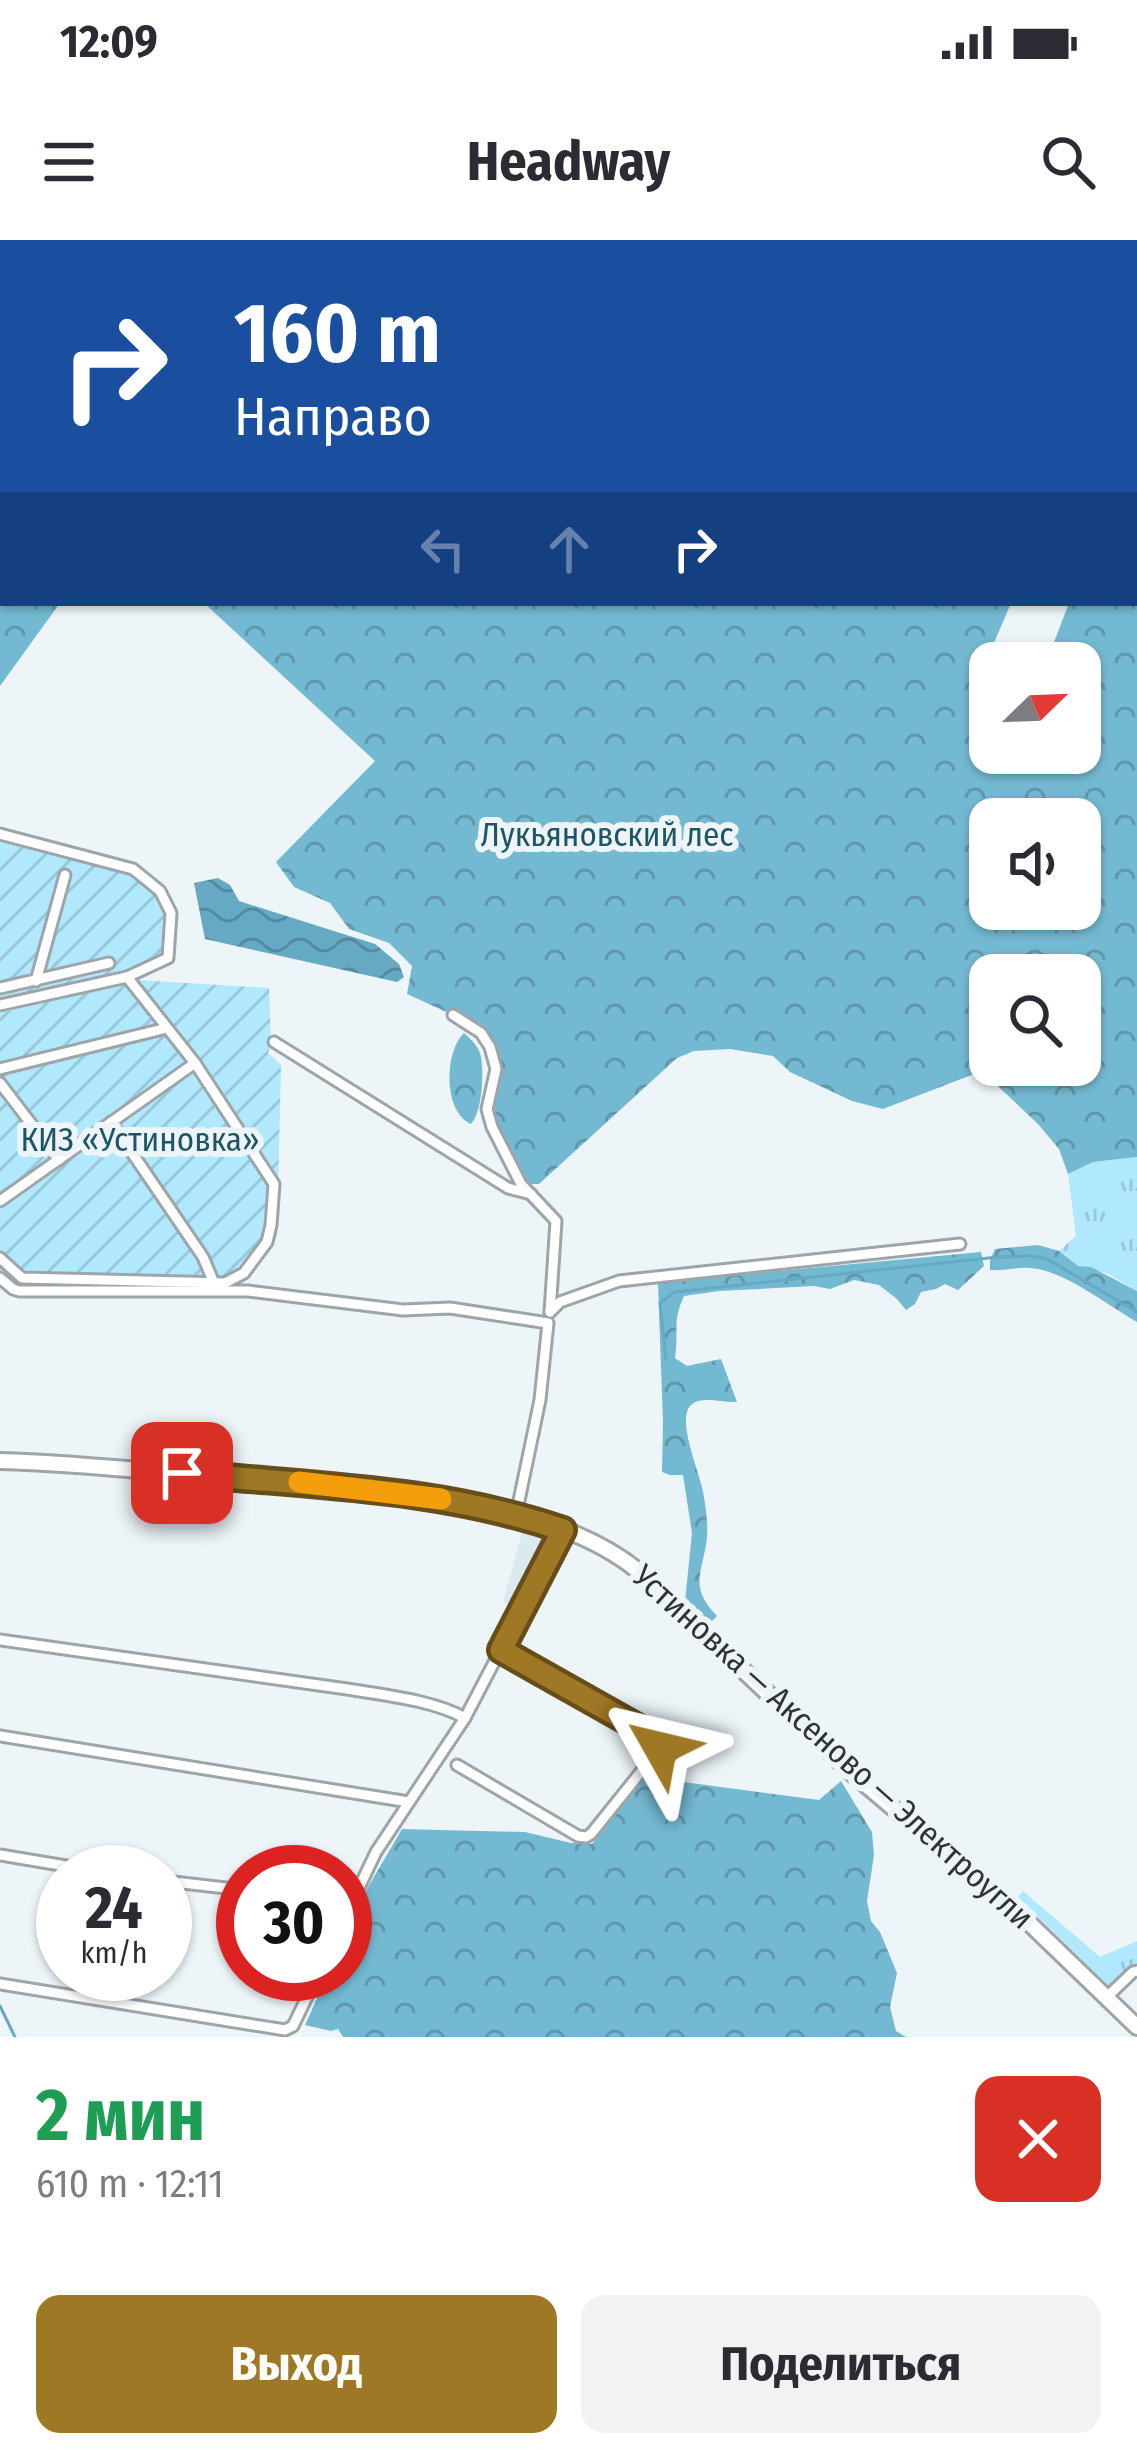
<!DOCTYPE html>
<html lang="ru">
<head>
<meta charset="utf-8">
<style>
  body { margin:0; font-family:"Fira Sans Condensed",sans-serif; background:#f2f2f3; color:#2b2b33; height:100vh; display:flex; flex-direction:column; font-size:45px; white-space:nowrap }
  * { box-sizing:border-box; margin:0 }
  p { font-size:39px; color:#7c7c81 }
  .icon { flex:none; width:66px; height:66px; fill:none; stroke:currentColor; stroke-width:2; stroke-linecap:round; stroke-linejoin:round }
  .map { position:relative; height:1797px; overflow:hidden }
  .drawer { display:flex; flex-direction:column; background:#fff; flex:1 }
  .drawer>* { flex:none }
  .top-card { position:absolute; left:0px; top:0px; width:1137px; height:366px; box-shadow:0 3px 9px #0004; background:#1a4fa0; color:#fff; overflow:hidden }
  .needle { width:78px; rotate:67deg }
  .controls { position:absolute; left:969px; top:402px; display:grid; gap:24px }
  .controls a { display:grid; place-items:center; width:132px; height:132px; border-radius:24px; background:#fff; box-shadow:0 3px 9px #0004; font-size:60px }
  .speed { position:absolute; left:36px; top:1605px; display:flex; gap:24px; font-size:60px; font-weight:700; text-align:center }
  .speed>* { display:grid; place-content:center; width:156px; height:156px; border-radius:50%; background:#fff; box-shadow:0 3px 9px #0004; line-height:1 }
  .speed small { font-size:30px; font-weight:400 }
  .speed .limit { border:18px solid #d22; background:#fff; color:#111 }
  .pin { position:absolute; display:grid; place-items:center; width:102px; height:102px; color:#fff; margin:-51px; border-radius:24px; box-shadow:0 6px 18px #0006 }
  .me { position:absolute; width:132px; margin:-66px; rotate:307deg; stroke-linejoin:round; filter:drop-shadow(0 0 9px #0008) }
  .turn { display:flex; align-items:center; gap:42px; height:252px; padding:0 36px; font-size:54px }
  .turn .icon { width:156px; height:156px; stroke-width:2.5 }
  .turn b { display:block; font-size:84px; line-height:102px }
  .lanes { display:flex; align-items:center; height:114px; padding:0 36px; background:#0003; justify-content:center; gap:60px; direction:ltr }
  .lanes .off { opacity:.35 }
  .round { display:grid; place-items:center; flex:none; width:126px; height:126px; border-radius:24px; background:#f2f2f3 }
  .overview { display:flex; align-items:center; justify-content:space-between; height:204px; padding:0 36px }
  h1 { font-size:72px; font-weight:700; line-height:90px; color:#1e9e55 }
  .cta { display:flex; gap:24px; margin-top:auto; padding:24px 36px }
  .cta a { flex:1; height:138px; border-radius:24px; background:#9e7825; color:#fff; font-size:48px; font-weight:700; line-height:138px; text-align:center }
  .cta a+a { background:#f2f2f3; color:#2b2b33 }
  .status { display:flex; justify-content:space-between; align-items:center; height:84px; padding:0 60px; background:#fff; direction:ltr }
  .status svg { height:33px; fill:currentColor }
  header { display:flex; justify-content:space-between; align-items:center; height:156px; padding:0 36px; background:#fff; font-size:54px; font-weight:700 }
  .map>svg:first-child { display:block }
  .built { fill:#daeaf0 }
  .grass { fill:url(#grass-tufts) }
  .forest { fill:url(#forest-crowns); fill-rule:evenodd }
  .garden { fill:url(#garden-furrows) }
  .water { fill:url(#water-waves) }
  .lines { fill:none; stroke-linecap:round; stroke-linejoin:round }
  .stream { stroke:#65a9c3; stroke-width:3 }
  .minor-casing { stroke:#9ea5a9; stroke-width:15 }
  .secondary-casing { stroke:#9ea5a9; stroke-width:20 }
  .minor { stroke:#fff; stroke-width:9 }
  .secondary { stroke:#fff; stroke-width:14 }
  .route-casing { stroke:#674e18; stroke-width:30 }
  .route { stroke:#9e7825; stroke-width:21 }
  .slow { stroke:#f59e0b; stroke-width:21 }
  .labels { text-anchor:middle; dominant-baseline:central; stroke-width:12; stroke-linejoin:round; paint-order:stroke }
  .park-label { font-size:33px; fill:#1d5567; stroke:#edf5f9 }
  .street-label { font-size:33px; fill:#303334; stroke:#edf5f9 }
</style>
</head>
<body>
<div class="status"><b>12:09</b><svg viewBox="0 0 49 12"><path d="M0 12V9h3v3zM5 12V6h3v6zM10 12V3h3v9zM15 12V0h3v12zM26 1h20v11H26zM47 4h2v5h-2z"/></svg></div>
<header><svg class="icon" aria-label="menu" viewBox="0 0 24 24"><path d="M4 6h16M4 12h16M4 18h16"/></svg>Headway<svg class="icon" aria-label="search" viewBox="0 0 24 24"><circle cx="10" cy="10" r="6"/><path d="M15 15l6 6"/></svg></header>
<div class="map">
<svg width="1137" height="1797" viewBox="0 0 1137 1797">
  <defs>
    <pattern id="grass-tufts" width="24" height="20" patternUnits="userSpaceOnUse" patternTransform="scale(3)"><rect width="24" height="20" fill="#b0e8fe"/><path d="M3 7l-1-3M5 7V3M7 7l1-3M15 17l-1-3M17 17v-4M19 17l1-3" fill="none" stroke="#98c7da"/></pattern>
    <pattern id="forest-crowns" width="20" height="18" patternUnits="userSpaceOnUse" patternTransform="scale(3)"><rect width="20" height="18" fill="#74b9d2"/><path d="M2 6a3 3 0 1 1 6 0M12 15a3 3 0 1 1 6 0" fill="none" stroke="#6097ab"/></pattern>
    <pattern id="garden-furrows" width="10" height="10" patternUnits="userSpaceOnUse" patternTransform="scale(3)"><rect width="10" height="10" fill="#b0e8fe"/><path d="M-1 1l2-2M0 10L10 0M9 11l2-2" fill="none" stroke="#98c7da"/></pattern>
    <pattern id="water-waves" width="16" height="10" patternUnits="userSpaceOnUse" patternTransform="scale(3)"><rect width="16" height="10" fill="#65a9c3"/><path d="M0 5q4-4 8 0t8 0" fill="none" stroke="#548a9f"/></pattern>
  </defs>
  <rect width="100%" height="100%" fill="#edf5f9"/>
  <!-- built -->
  <path class="built" d="M523 1288 551 1297 514 1367 503 1362Z"/>
  <!-- grass -->
  <g class="grass">
    <path d="M1137 917V1051L1107 1033 1078 1026 1059 1011 1076 996 1068 934 1093 922Z"/>
    <path d="M1023 1651 1100 1717 1137 1701V1729L1108 1745 1018 1657Z"/>
  </g>
  <!-- forest -->
  <g class="forest">
    <path d="M0 0H636L634 3H3V363H60L0 446Z"/>
    <path d="M1134 352 1137 354V917L1093 922 1068 934 1059 909 1038 884 982 831 883 869 852 861 790 832 773 816 730 809 694 811 677 818 539 944H521L487 869 496 829 481 793 453 775 407 754 412 726 389 703 349 689 330 663 294 647 276 622 375 521 204 363H1011L976 445 990 451V513H1080V423H1046L1069 363H1134ZM990 579H1080V669H990ZM990 735H1080V825H990Z"/>
    <path d="M464 793C472 800 479 807 481 817 484 834 482 872 471 884 443 872 444 812 464 793Z"/>
    <path d="M1038 1005 1059 1011 1078 1026 1091 1027 1137 1051V1082C1107 1065 1064 1030 1030 1028 1016 1027 1003 1031 990 1030V1020L995 1009Z"/>
    <path d="M981 1012 984 1026 958 1050 945 1044 936 1049 921 1052 915 1064 906 1070 897 1059 879 1045 854 1040 830 1049 814 1046 719 1051 684 1056C672 1081 679 1092 675 1118L687 1126 721 1119 737 1162C724 1163 701 1155 691 1165 675 1180 702 1237 704 1257 706 1270 708 1283 707 1296 704 1332 687 1345 717 1376L707 1386 685 1361 692 1293 683 1235H670L662 1232 663 1182 658 1044 661 1042Z"/>
    <path d="M646 1537 819 1560 841 1541 872 1592 874 1615 867 1661 871 1681 880 1692 897 1733 890 1767 896 1791 906 1797H343L338 1789 331 1791 305 1785 328 1734H345V1697L368 1647 402 1589 525 1592 571 1603 592 1604Z"/>
  </g>
  <!-- garden -->
  <g class="garden">
    <path d="M0 595 133 629 160 651 171 673 168 718 127 737 0 765Z"/>
    <path d="M138 740 269 748 271 804 268 813 281 825 277 996 240 1047 16 1043 7 1034 0 1033V773Z"/>
  </g>
  <!-- water -->
  <path class="water" d="M218 638 230 645 239 661 375 704 399 724 404 737 397 742 205 699 194 643Z"/>
  <g class="lines">
    <!-- stream -->
    <g class="stream">
      <path d="M666 1120 660 1063 675 1052 998 1017 1032 1016 1047 1019 1137 1072"/>
      <path d="M0 1766 15 1797"/>
    </g>
    <!-- minor casing -->
    <g class="minor-casing">
      <g id="minor">
        <path d="M0 594 133 629 160 651 171 673 168 718 127 737 0 765"/>
        <path d="M36 741 65 635"/>
        <path d="M0 748 109 723"/>
        <path d="M453 775 481 793 490 807 496 829 487 869 492 887 521 944 556 981 550 1072"/>
        <path d="M274 802 508 948 531 954"/>
        <path d="M0 829 167 788"/>
        <path d="M0 843 59 920"/>
        <path d="M111 882 203 1017 214 1043"/>
        <path d="M0 961 195 823"/>
        <path d="M0 1018 22 1038 225 1043 244 1033 267 1002 271 985 274 944 195 823 127 737"/>
        <path d="M0 1038 13 1049 19 1051H248L403 1070 450 1068 548 1083 540 1160 516 1275"/>
        <path d="M550 1072 560 1062 619 1041 960 1004"/>
        <path d="M0 1400 347 1449C383 1455 433 1460 465 1478"/>
        <path d="M0 1496 409 1562"/>
        <path d="M457 1525 578 1596 586 1597 591 1594 660 1508 657 1498 501 1410"/>
        <path d="M0 1615 102 1632"/>
        <path d="M165 1641 243 1650"/>
        <path d="M345 1677 376 1612 465 1478 563 1290"/>
        <path d="M0 1744 285 1790 293 1786 318 1734"/>
        <path d="M1107 1757 1133 1732 1137 1731"/>
      </g>
    </g>
    <!-- secondary casing -->
    <g class="secondary-casing">
      <path id="secondary" d="M0 1221C74 1223 147 1231 220 1237 343 1246 539 1251 637 1330L853 1534 1027 1681 1137 1787"/>
    </g>
    <!-- minor -->
    <use href="#minor" class="minor"/>
    <!-- secondary -->
    <use href="#secondary" class="secondary"/>
  </g>
  <g class="lines">
    <!-- route casing -->
    <g class="route-casing">
      <path id="route" d="M182 1233C311 1246 439 1247 563 1290L501 1410 657 1498 660 1508"/>
    </g>
    <!-- route -->
    <use href="#route" class="route"/>
    <!-- slow -->
    <path class="slow" d="M299 1242 441 1259"/>
  </g>
  <g class="labels">
    <!-- park labels -->
    <g class="park-label">
      <text x="607" y="595">Лукьяновский лес</text>
      <text x="140" y="900">КИЗ «Устиновка»</text>
    </g>
    <!-- street labels -->
    <g class="street-label">
      <text transform="translate(833 1507) rotate(42)">Устиновка — Аксеново — Электроугли</text>
    </g>
  </g>
</svg>
<div class="controls">
<a><svg class="needle" viewBox="-14 -14 28 28"><path d="M0-13l5 13h-10z" fill="#e53935"/><path d="M0 13l5-13h-10z" fill="#7c7c81"/></svg></a>
<a><svg class="icon" aria-label="sound" viewBox="0 0 24 24"><path d="M4 9h4l5-4v14l-5-4H4zM17 9q2 3 0 6"/></svg></a>
<a><svg class="icon" aria-label="search" viewBox="0 0 24 24"><circle cx="10" cy="10" r="6"/><path d="M15 15l6 6"/></svg></a>
</div>
<div class="speed"><div>24<small>km/h</small></div><div class="limit">30</div></div>
<div class="pin" style="left:182px;top:1233px;background:#d93025"><svg class="icon" aria-label="arrive" viewBox="0 0 24 24"><path d="M6 21V4h12l-3 4 3 4H6"/></svg></div>
<svg class="me" style="left:660px;top:1508px" viewBox="-20 -20 40 40"><path d="M0-17L14 15 0 8-14 15z" fill="#9e7825" stroke="#fff" stroke-width="4"/></svg>
<div class="top-card">
<div class="turn"><svg class="icon" aria-label="right" viewBox="0 0 24 24"><path d="M7 20v-9h11M14 6l5 5-5 5"/></svg><div><b>160 m</b>Направо</div></div>
<div class="lanes"><svg class="icon off" aria-label="left" viewBox="0 0 24 24"><path d="M17 20v-9H6M10 6l-5 5 5 5"/></svg><svg class="icon off" aria-label="ahead" viewBox="0 0 24 24"><path d="M12 20V5M6 11l6-6 6 6"/></svg><svg class="icon" aria-label="right" viewBox="0 0 24 24"><path d="M7 20v-9h11M14 6l5 5-5 5"/></svg></div>
</div>
</div>
<section class="drawer">
<div class="overview"><div><h1>2 мин</h1><p>610 m · 12:11</p></div><a class="round" style="background:#d93025;color:#fff"><svg class="icon" aria-label="close" viewBox="0 0 24 24"><path d="M6 6l12 12M18 6L6 18"/></svg></a></div>
<div class="cta"><a>Выход</a><a>Поделиться</a></div>
</section>
</body>
</html>
